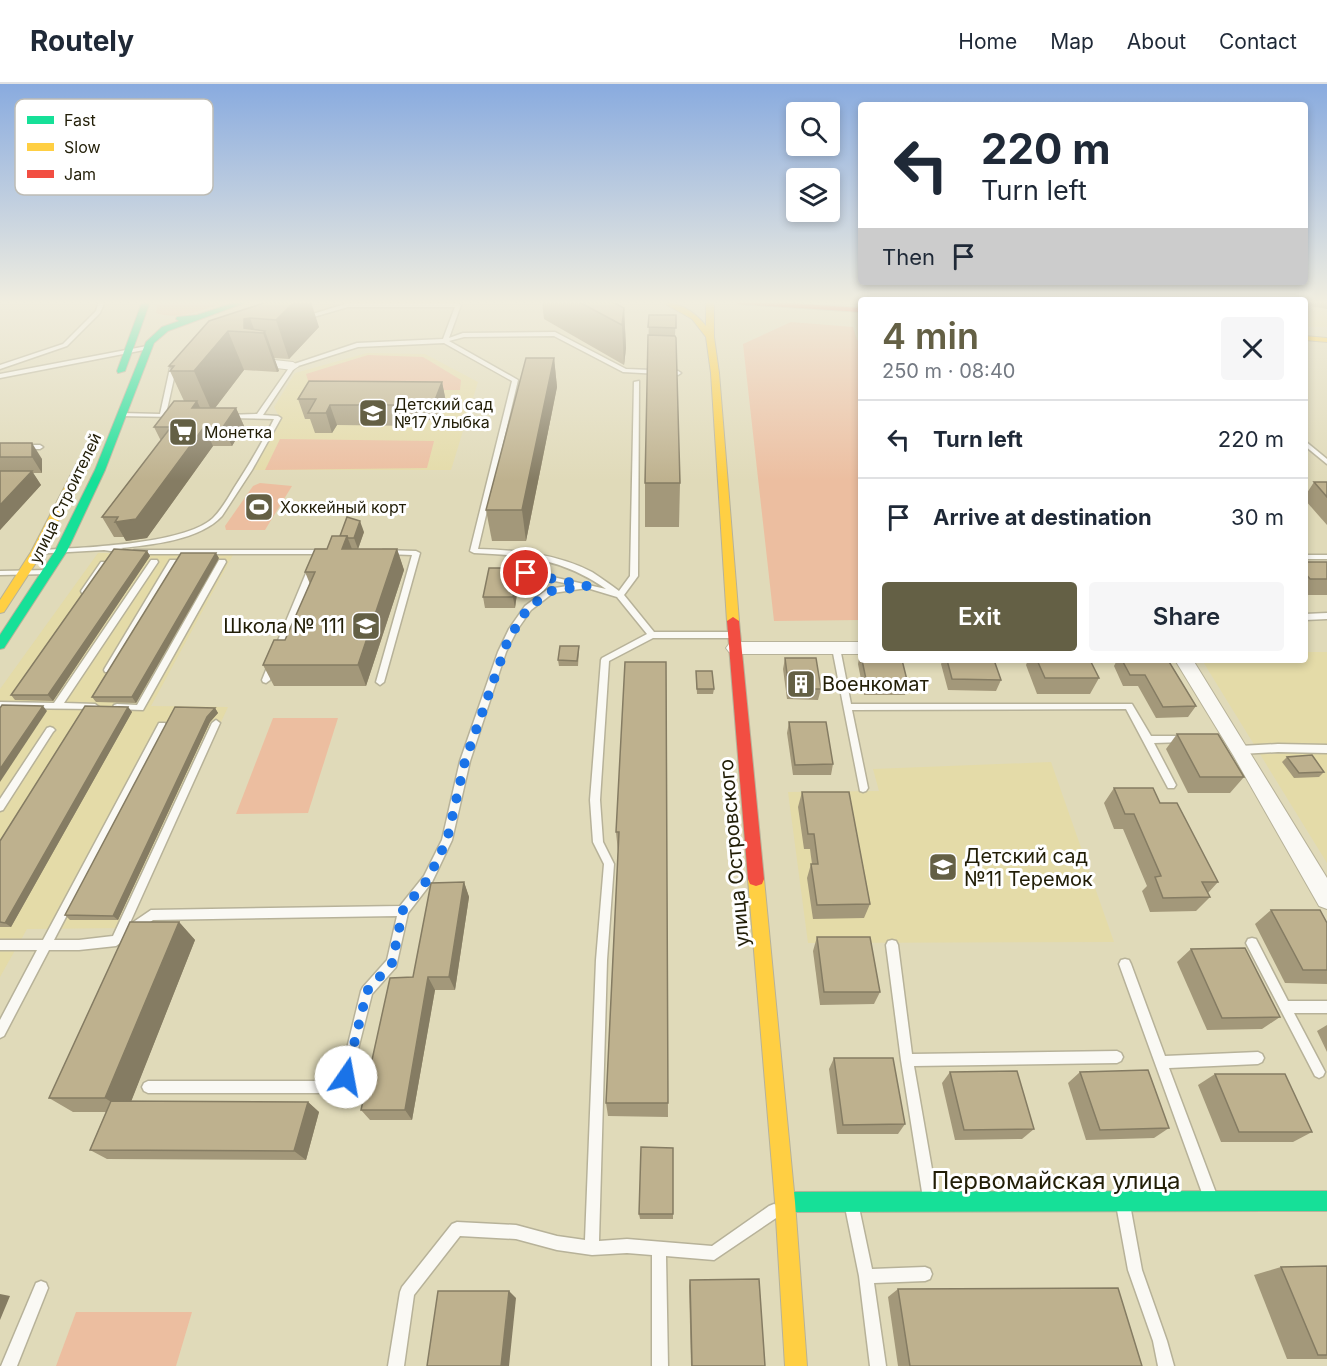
<!DOCTYPE html>
<html lang="en">
<head>
<meta charset="utf-8">
<style>
  body { margin:0; font-family:Inter,sans-serif; background:#f6f6f7; color:#1f2937; height:100vh; display:flex; flex-direction:column; font-size:22px; white-space:nowrap }
  * { box-sizing:border-box; margin:0 }
  p { font-size:20px; color:#747a83 }
  .icon { flex:none; width:33px; height:33px; fill:none; stroke:currentColor; stroke-width:2; stroke-linecap:round; stroke-linejoin:round }
  .map { position:relative; flex:1; overflow:hidden }
  .side { position:absolute; left:858px; top:213px; width:450px; height:366px; display:flex; flex-direction:column; background:#fff; border-radius:6px; box-shadow:0 3px 9px #0003 }
  .side>* { flex:none }
  .top-card { position:absolute; left:858px; top:18px; width:450px; height:183px; border-radius:6px; box-shadow:0 3px 9px #0003; background:#fff; color:#1f2937; overflow:hidden }
  .controls { position:absolute; left:786px; top:18px; display:grid; gap:12px }
  .controls a { display:grid; place-items:center; width:54px; height:54px; border-radius:6px; background:#fff; box-shadow:0 3px 9px #0003; font-size:30px }
  .pin { position:absolute; display:grid; place-items:center; width:51px; height:51px; color:#fff; margin:-26px; border:3px solid #fff; border-radius:50%; box-shadow:0 2px 6px #0007 }
  .me { position:absolute; width:66px; margin:-33px; rotate:12deg; stroke-linejoin:round; filter:drop-shadow(0 0 4px #0008) }
  .turn { display:flex; align-items:center; gap:21px; height:126px; padding:0 24px; font-size:27px }
  .turn .icon { width:78px; height:78px; stroke-width:2.5 }
  .turn b { display:block; font-size:42px; line-height:51px }
  .then { display:flex; align-items:center; height:57px; padding:0 24px; background:#0003; gap:12px; font-size:22px }
  .round { display:grid; place-items:center; flex:none; width:63px; height:63px; border-radius:6px; background:#f6f6f7 }
  .headline { display:flex; align-items:center; justify-content:space-between; height:102px; padding:0 24px }
  h1 { font-size:36px; font-weight:600; line-height:45px; color:#646045 }
  .primary-button { display:flex; gap:12px; margin-top:auto; padding:12px 24px }
  .primary-button a { flex:1; height:69px; border-radius:6px; background:#646045; color:#fff; font-size:24px; font-weight:600; line-height:69px; text-align:center }
  .primary-button a+a { background:#f6f6f7; color:#1f2937 }
  ul { padding:0; list-style:none }
  li { display:flex; align-items:center; gap:18px; height:78px; padding:0 24px; border-top:2px solid #e0e1e3 }
  li div { flex:1 }
  li b { display:block; font-size:22px }
  li em { font-style:normal }
  header { display:flex; align-items:center; gap:36px; box-sizing:border-box; height:84px; padding:0 30px; background:#fff; border-bottom:2px solid #e0e1e3 }
  header strong { font-size:28px }
  nav { display:flex; gap:33px; margin-inline-start:auto; font-size:21px }
  .map>svg:first-child { display:block }
  .built { fill:#e4dba8 }
  .green { fill:#ecbea0 }
  .lines { fill:none; stroke-linecap:round; stroke-linejoin:round }
  .lane-casing { stroke:#b7b299; stroke-width:3 }
  .street-casing { stroke:#b7b299; stroke-width:2 }
  .fast-casing { stroke:#b7b299; stroke-width:2 }
  .slow-casing { stroke:#b7b299; stroke-width:2 }
  .jam-casing { stroke:#b7b299; stroke-width:2 }
  .lane { fill:#faf9f4; fill-rule:evenodd }
  .street { fill:#faf9f4; fill-rule:evenodd }
  .fast { fill:#16e098; fill-rule:evenodd }
  .slow { fill:#ffcf43; fill-rule:evenodd }
  .jam { fill:#f24e42; fill-rule:evenodd }
  .wall { fill:#a3987a }
  .shaded-wall { fill:#857c63 }
  .building { fill:#beb18e; stroke:#857c63; stroke-width:1.5 }
  .route { stroke:#1a73e8; stroke-width:10; stroke-dasharray:0 18 }
  .labels { text-anchor:middle; dominant-baseline:central; stroke-width:6; stroke-linejoin:round; paint-order:stroke }
  .far-poi-label { font-size:16px; fill:#221e07; stroke:#fff; text-anchor:start }
  .far-street-label { font-size:16px; fill:#221e07; stroke:#fff }
  .poi-label { font-size:20px; fill:#221e07; stroke:#fff; text-anchor:start }
  .street-label { font-size:20px; fill:#221e07; stroke:#fff }
  .near-street-label { font-size:24px; fill:#221e07; stroke:#fff }
  .key { fill:#fff; stroke:#bdbcb5; stroke-width:1.5 }
  .key-label { font-size:16px; fill:#221e07 }
</style>
</head>
<body>
<header>
<strong>Routely</strong>
<nav><a>Home</a><a>Map</a><a>About</a><a>Contact</a></nav>
</header>
<div class="map">
<svg width="1327" height="1282" viewBox="0 0 1327 1282">
  <rect width="100%" height="100%" fill="#e0dab9"/>
  <!-- built -->
  <g class="built">
    <rect x="1305" y="218" width="22" height="25"/>
    <path d="M367 269 425 270 478 298 451 386H252L280 334 274 323 295 289Z"/>
    <path d="M98 469H234L151 622 228 623 126 844 27 845 0 893V605Z"/>
    <path d="M1305 568H1327V779L1202 576H1305Z"/>
    <path d="M1051 678 1114 858 808 859 788 708 879 707 873 685Z"/>
  </g>
  <!-- green -->
  <g class="green">
    <path d="M158 218H227C204 225 179 237 156 229Z"/>
    <path d="M791 238 853 243 857 256 861 257V536L774 537 743 260Z"/>
    <path d="M368 271 423 273 461 296 460 306H311L306 290Z"/>
    <path d="M280 355 434 357 427 384 265 386Z"/>
    <path d="M260 399 292 402 265 446H226L225 442 253 402Z"/>
    <path d="M273 634H338L308 729 236 730Z"/>
    <path d="M76 1228H192L176 1282H56Z"/>
  </g>
  <g class="lines">
    <!-- lane casing -->
    <g class="lane-casing">
      <g id="lane">
        <path d="M101 218 104 220 100 229 67 262 0 285V281L63 260 96 227 98 220Z"/>
        <path d="M348 219H458L461 221 449 254 463 249 555 248 626 285 678 287 681 289 678 291 623 288 554 252 464 253 449 257 518 296 478 465C517 466 558 470 592 488 601 494 610 500 619 507L630 492 634 298 639 297 638 492 624 511 654 548H734L738 551 734 554H653L609 577 600 716 603 758 614 780 607 876 599 1157 627 1155 712 1162 769 1122 774 1120 779 1122 781 1127 779 1132 714 1176 666 1172 668 1282H652V1171L627 1169 592 1171 557 1166 516 1155 460 1152 414 1211 404 1282H388L400 1208 402 1203 452 1140 457 1138 516 1141 557 1152 585 1156 596 876 604 780 593 758 590 716 601 576 602 574 647 550 617 513 587 504 553 509 531 526 517 546 506 568 470 677 452 756 432 798 408 829 396 883 372 910 350 997 328 1009H148L144 1007 142 1003 144 999 148 997H327L341 989 361 907 363 903 387 876 397 832 153 836 116 862 79 866H49L4 952 0 954V936L37 866H0V856H43L159 639H165L166 641 54 856H79L113 852 212 639 216 636 220 639 129 841 151 826 400 822 424 792 442 756 460 677 498 568 509 545 525 522 548 505 574 501 526 491 507 492 503 490 507 488 526 487 606 505C563 475 524 471 474 469L470 467 512 297 444 259 358 263 295 283 263 331 278 332 281 334 252 386 222 432C200 456 151 461 121 464L128 467 124 469 104 466 34 470V466H37C78 464 184 461 213 434 222 425 228 414 234 404 249 381 262 359 274 335L229 334 226 332 227 331 257 330 291 281 357 259 443 255 455 223H348L303 236 300 234Z"/>
        <path d="M147 262 149 263V265L0 294V290Z"/>
        <path d="M174 282 179 283 176 285 166 330 175 331V333L119 332V330L121 329 160 330 170 284Z"/>
        <path d="M1305 357 1327 375V380L1305 362Z"/>
        <path d="M0 361H40L43 363 40 365H0Z"/>
        <path d="M134 466H325L329 468 325 470H134Z"/>
        <path d="M383 466 416 467 420 469 384 598 380 601 376 598 412 471 386 470 382 468Z"/>
        <rect x="1305" y="471" width="22" height="4"/>
        <path d="M151 476H157L158 478 64 619 95 620 99 623 98 625 0 624V618L54 619Z"/>
        <path d="M170 476H176L177 478 111 588H105L104 586 105 584Z"/>
        <path d="M219 476H225L226 478 143 626 114 625 113 623 114 621 117 620 137 621Z"/>
        <path d="M101 478H104L108 480 88 509H82L81 507Z"/>
        <path d="M309 482H315L316 484 282 566 278 569 275 568 274 566Z"/>
        <path d="M48 486H51V490L0 491V487Z"/>
        <path d="M1327 529V535L1305 536V530Z"/>
        <path d="M836 561 840 564 851 620H1132L1151 652H1185L1188 653 1190 655 1188 657 1185 658 1154 659 1176 701 1174 704H1168L1126 625 852 626 868 704 866 707 863 708 860 707 832 564Z"/>
        <path d="M272 578 276 581 270 596 266 599 263 598 262 596 268 581Z"/>
        <path d="M50 643 53 644 55 646 53 648 3 726 0 727V715L47 644Z"/>
        <path d="M1278 660 1327 661V669L1278 668 1240 670 1237 669 1235 666 1237 663 1240 662Z"/>
        <path d="M1252 854 1256 855 1288 917H1327V929H1294L1323 984 1325 988 1323 992 1319 994 1315 992 1248 863 1246 859 1248 855Z"/>
        <path d="M892 856 896 857 898 861 912 970 1117 967 1121 969 1123 973 1121 977 1117 979 914 982 936 1108 934 1113 929 1115 924 1113 922 1108 901 976 886 861 888 857Z"/>
        <path d="M1125 875 1129 876 1131 880 1165 972 1258 968 1262 970 1264 974 1262 978 1258 980 1169 984 1216 1109 1214 1114 1209 1116 1204 1114 1202 1109 1119 880 1121 876Z"/>
        <path d="M1124 1119 1129 1121 1131 1126 1142 1186 1167 1257 1174 1282H1158L1153 1257 1128 1186 1117 1126 1119 1121Z"/>
        <path d="M853 1121 858 1123 860 1128 872 1185 925 1183 930 1185 932 1190 930 1195 925 1197 874 1199 886 1282H870L859 1192 846 1128 848 1123Z"/>
        <path d="M41 1197 46 1199 48 1204 17 1282H1L36 1199Z"/>
      </g>
    </g>
    <!-- street casing -->
    <g class="street-casing">
      <g id="street">
        <path d="M264 275 293 278 299 282 293 286 260 282V276Z"/>
        <path d="M735 558H861V570H735L729 568 726 564 729 560Z"/>
        <path d="M1175 576H1193L1327 794V825L1319 822 1233 671Z"/>
      </g>
    </g>
    <!-- fast casing -->
    <g class="fast-casing">
      <g id="fast">
        <path d="M142 218H150L125 287 118 289 117 287Z"/>
        <path d="M236 218H247L168 247 154 259 105 386 67 467 4 564 0 565V551L55 467 95 386 146 258 162 243 179 237 176 235 177 233 197 231Z"/>
        <path d="M1327 1107V1127L785 1128 778 1125 775 1118 778 1111 785 1108Z"/>
      </g>
    </g>
    <!-- slow casing -->
    <g class="slow-casing">
      <g id="slow">
        <path d="M662 218C680 218 696 229 706 242V218H714V253L719 289 739 537 733 541 727 537 711 289 706 253 692 235Z"/>
        <path d="M1305 252 1327 254V258L1305 256Z"/>
        <path d="M84 372 89 375 43 468 4 528 0 529V516L31 468 79 375Z"/>
        <path d="M756 788 762 790 764 795 795 1118 807 1282H785L775 1118 748 795 750 790Z"/>
      </g>
    </g>
    <!-- jam casing -->
    <g class="jam-casing">
      <g id="jam">
        <path d="M735 218H773L861 224V228L739 220Z"/>
        <path d="M733 533 739 537 764 795 762 800 756 802 750 800 748 795 727 537Z"/>
      </g>
    </g>
    <!-- lane -->
    <use href="#lane" class="lane"/>
    <!-- street -->
    <use href="#street" class="street"/>
    <!-- fast -->
    <use href="#fast" class="fast"/>
    <!-- slow -->
    <use href="#slow" class="slow"/>
    <!-- jam -->
    <use href="#jam" class="jam"/>
  </g>
  <!-- wall -->
  <g class="wall">
    <path d="M267 218 319 243 289 275 274 274 279 287 277 288 244 286 215 324H236L244 342 232 362H213L147 454 126 457 124 453H114L102 433 161 357 154 343 184 317 170 287 171 286 169 282Z"/>
    <path d="M542 218H613L624 224 626 264 624 281 544 235Z"/>
    <path d="M1305 218H1327V225L1305 221Z"/>
    <path d="M649 231H676L675 252 680 399 679 443H645V399Z"/>
    <path d="M554 274 557 303 526 457H492L486 426Z"/>
    <path d="M442 298 446 318 440 336H420L418 342 337 341 332 349H315L310 335H305L298 315Z"/>
    <path d="M0 359 42 375V389H33L41 401 0 446Z"/>
    <path d="M1314 398H1327V441L1305 416V412Z"/>
    <path d="M364 448 358 465H397L404 486 366 602H274L263 581 285 556 310 500 305 488 340 452Z"/>
    <path d="M147 467 150 472 53 617 15 616 11 611Z"/>
    <path d="M219 474 136 619 96 618 92 613Z"/>
    <rect x="1305" y="478" width="22" height="33"/>
    <path d="M519 495 515 524H485L483 513Z"/>
    <path d="M579 567 578 582H559L558 576Z"/>
    <path d="M860 570 861 576H902L908 600 905 611H864L858 580Z"/>
    <path d="M785 574 821 605 818 616 787 615 783 585Z"/>
    <path d="M943 576H994L1001 596 996 607 948 606 941 580Z"/>
    <path d="M1028 576H1090L1099 594 1090 610H1037L1026 581Z"/>
    <path d="M1117 576H1168L1196 622 1188 633 1156 634 1138 602H1123L1114 582Z"/>
    <path d="M666 578 668 1033 608 1032 606 1019 618 768 616 748Z"/>
    <path d="M696 587 714 605 713 610H697Z"/>
    <path d="M128 623 132 628 11 843H0V757Z"/>
    <path d="M215 624 218 629 210 638 118 836H70L65 831Z"/>
    <path d="M789 638 833 680 831 691H793L787 649Z"/>
    <path d="M1177 650 1244 693 1230 709H1188L1166 665Z"/>
    <path d="M1287 673 1324 688 1319 693 1294 694 1282 678Z"/>
    <path d="M1114 704 1160 719 1218 798 1208 809 1210 813 1196 827 1150 828 1142 807 1147 802 1123 745H1114L1104 719Z"/>
    <path d="M802 708 870 820 864 834 813 835 807 794 811 780H812L810 765H804L798 723Z"/>
    <path d="M464 798 469 813 455 906H435L412 1036H370L361 1026 413 893Z"/>
    <path d="M1271 826 1327 839V900L1285 899 1255 840Z"/>
    <path d="M179 838 195 856 131 1017 308 1018 319 1028 306 1076 107 1075 90 1066 106 1028H73L49 1014Z"/>
    <path d="M817 853 880 908 874 920 820 921 813 867Z"/>
    <path d="M1191 865 1280 933 1262 945 1207 946 1177 878Z"/>
    <path d="M1327 941V968L1317 947Z"/>
    <path d="M834 974 905 1040 898 1050H837L829 985Z"/>
    <path d="M950 988 1034 1045 1022 1055 955 1056 942 999Z"/>
    <path d="M1080 988 1169 1044 1154 1054 1086 1056 1068 999Z"/>
    <path d="M1215 990 1312 1048 1293 1058H1221L1198 1001Z"/>
    <path d="M673 1064V1135H640L639 1130Z"/>
    <path d="M1327 1182V1275H1287L1254 1191 1281 1183Z"/>
    <path d="M690 1196 765 1282H691L689 1202Z"/>
    <path d="M898 1205 1142 1282H898L888 1213Z"/>
  </g>
  <!-- shaded-wall -->
  <g class="shaded-wall">
    <path d="M294 218H311L319 243 289 275 276 236Z"/>
    <path d="M624 224 626 264 624 281 622 241Z"/>
    <path d="M250 234 255 248 244 244V235Z"/>
    <path d="M228 247 244 286 212 328 194 287Z"/>
    <path d="M265 247 279 287 277 288 263 249Z"/>
    <path d="M554 274 557 303 526 457 522 426Z"/>
    <path d="M442 298 446 318 440 336 435 316Z"/>
    <path d="M415 316 420 336 418 342 413 321Z"/>
    <path d="M197 317 206 336 192 324Z"/>
    <path d="M330 321 337 341 332 349 326 329Z"/>
    <path d="M236 324 244 342 232 362 223 343Z"/>
    <path d="M204 343 213 362 147 454 126 457 115 438Z"/>
    <path d="M32 359 42 375V389L32 373Z"/>
    <path d="M32 387 41 401 0 446V421Z"/>
    <path d="M360 437 364 448 358 465 354 454Z"/>
    <path d="M347 452 355 473 342 465Z"/>
    <path d="M397 465 404 486 366 602 358 581Z"/>
    <path d="M147 467 150 472 53 617 48 611Z"/>
    <path d="M216 469 219 474 136 619 132 613Z"/>
    <path d="M518 484 519 495 515 524 513 513Z"/>
    <path d="M43 622 47 627 0 698V685Z"/>
    <path d="M128 623 132 628 11 843 5 839Z"/>
    <path d="M215 624 218 629 210 638 118 836 113 832 207 633Z"/>
    <path d="M464 798 469 813 455 906 449 893Z"/>
    <path d="M179 838 195 856 127 1028 105 1014Z"/>
    <path d="M428 893 435 906 412 1036 405 1026Z"/>
    <path d="M308 1018 319 1028 306 1076 294 1067Z"/>
    <path d="M509 1207 516 1214 509 1282H501Z"/>
    <path d="M0 1210 10 1212 0 1236Z"/>
  </g>
  <!-- building -->
  <g class="building">
    <path d="M267 218H294L276 236 250 234 244 235V244L265 247 263 249 228 247 194 287H170L174 282H169L209 237Z"/>
    <path d="M579 218H613L624 224 622 241Z"/>
    <path d="M649 231H676V244L648 243Z"/>
    <path d="M648 251 675 252 676 254 680 399H645Z"/>
    <path d="M526 274H554L522 426H486Z"/>
    <path d="M309 297 442 298 435 316H415L413 321H330L326 329H308L316 315H298Z"/>
    <path d="M174 317H197L192 324H236L223 343H204L136 435 115 438 118 433H102L171 343H154Z"/>
    <rect x="0" y="359" width="32" height="14"/>
    <path d="M0 387H32L0 421Z"/>
    <path d="M1314 398H1327V413Z"/>
    <path d="M347 433 360 437 354 454H348L347 452H340Z"/>
    <path d="M332 452H347L342 465H397L358 581H263L274 556H285L315 488H305L315 465H327Z"/>
    <path d="M114 465 147 467 48 611H11Z"/>
    <path d="M181 469H216L132 613H92Z"/>
    <path d="M1305 478H1327V495H1310L1305 489Z"/>
    <path d="M489 484H518L513 513H483Z"/>
    <path d="M560 562H579L577 577 558 576Z"/>
    <path d="M785 574H816L821 605H789Z"/>
    <path d="M862 576H902L908 600H867Z"/>
    <path d="M947 576H994L1001 596 952 595Z"/>
    <path d="M1037 576H1090L1099 594H1045Z"/>
    <path d="M1122 576H1168L1196 622 1163 623 1145 591H1130Z"/>
    <path d="M625 578H666L668 1019H606L619 748H616Z"/>
    <path d="M696 587H712L714 605H697Z"/>
    <path d="M2 621 43 622 0 685V624Z"/>
    <path d="M85 622 128 623 5 839 0 838V757Z"/>
    <path d="M175 623 215 624 207 633 113 832 65 831Z"/>
    <path d="M789 638H826L833 680 795 681Z"/>
    <path d="M1177 650H1218L1244 693H1200Z"/>
    <path d="M1312 671 1324 688 1299 689 1287 673Z"/>
    <path d="M1114 704H1153L1160 719H1177L1218 798H1202L1210 813 1163 814 1155 793 1161 792 1134 730H1125Z"/>
    <path d="M802 708H849L870 820 817 821 811 780H818L814 750H808Z"/>
    <path d="M464 798 449 893H428L405 1026H361L390 894 413 893 431 799Z"/>
    <path d="M1271 826H1320L1327 839V886H1303Z"/>
    <path d="M130 838H179L105 1014H49Z"/>
    <path d="M817 853H870L880 908H824Z"/>
    <path d="M1245 864 1280 933 1222 934 1191 865Z"/>
    <path d="M834 974H893L905 1040 843 1041Z"/>
    <path d="M1148 986 1169 1044 1100 1046 1080 988Z"/>
    <path d="M1017 987 1034 1045 964 1046 950 988Z"/>
    <path d="M1215 990H1285L1312 1048H1239Z"/>
    <path d="M111 1017 308 1018 294 1067 90 1066Z"/>
    <path d="M641 1063 673 1064V1130H639Z"/>
    <path d="M1327 1182V1271H1318L1281 1183Z"/>
    <path d="M759 1195 765 1282H692L690 1196Z"/>
    <path d="M1118 1204 1142 1282H910L898 1205Z"/>
    <path d="M438 1207H509L501 1282H427Z"/>
  </g>
  <!-- sky -->
  <linearGradient id="sky" x2="0" y2="1"><stop stop-color="#89abdf"/><stop offset="0.55" stop-color="#f1eee0"/><stop offset="1" stop-color="#f1eee0" stop-opacity="0"/></linearGradient>
  <rect width="1327" height="397" fill="url(#sky)"/>
  <g class="lines">
    <!-- route -->
    <path class="route" d="M346 993 367 907 392 879 403 826 428 795 447 756 465 677 508 556 528 524 551 507 587 502 526 489"/>
  </g>
  <!-- icons -->
  <defs>
    <g id="school-square" transform="scale(1.5)"><rect x="-9" y="-9" width="18" height="18" rx="4" fill="#646045" stroke="#fff"/><path d="M0-5L7-2L0 1L-7-2ZM-4 1L0 2.5L4 1V4Q0 6-4 4Z" fill="#fff"/></g>
    <g id="supermarket-square" transform="scale(1.5)"><rect x="-9" y="-9" width="18" height="18" rx="4" fill="#646045" stroke="#fff"/><path d="M-6-5.5h2.5l.6 2H6L4.5 2H-2.5L-4.4-4H-6ZM-1.5 3.2a1.3 1.3 0 1 0 .1 0ZM3 3.2a1.3 1.3 0 1 0 .1 0Z" fill="#fff"/></g>
    <g id="stadium-square" transform="scale(1.5)"><rect x="-9" y="-9" width="18" height="18" rx="4" fill="#646045" stroke="#fff"/><path d="M0-5a6.5 5 0 1 0 0 10a6.5 5 0 1 0 0-10ZM-3.5-1.8h7v3.6h-7Z" fill="#fff"/></g>
    <g id="building-square" transform="scale(1.5)"><rect x="-9" y="-9" width="18" height="18" rx="4" fill="#646045" stroke="#fff"/><path d="M-4-6H4V6H1V3H-1V6H-4ZM-2.5-4.3h1.7v1.8h-1.7ZM.8-4.3h1.7v1.8H.8ZM-2.5-1h1.7V.8h-1.7ZM.8-1h1.7V.8H.8Z" fill="#fff"/></g>
  </defs>
  <g fill-rule="evenodd">
    <use href="#school-square" x="373" y="329"/>
    <use href="#supermarket-square" x="183" y="348"/>
    <use href="#stadium-square" x="259" y="423"/>
    <use href="#school-square" x="366" y="542"/>
    <use href="#building-square" x="801" y="600"/>
    <use href="#school-square" x="943" y="783"/>
  </g>
  <g class="labels">
    <!-- far-poi labels -->
    <g class="far-poi-label">
      <text x="394" y="320">Детский сад<tspan x="394" dy="18">№17 Улыбка</tspan></text>
      <text x="204" y="348">Монетка</text>
      <text x="280" y="423">Хоккейный корт</text>
    </g>
    <!-- far-street labels -->
    <g class="far-street-label">
      <text transform="translate(65 414) rotate(-64)">улица Строителей</text>
    </g>
    <!-- poi labels -->
    <g class="poi-label">
      <text x="345" y="542" text-anchor="end">Школа № 111</text>
      <text x="822" y="600">Военкомат</text>
      <text x="964" y="772">Детский сад<tspan x="964" dy="23">№11 Теремок</tspan></text>
    </g>
    <!-- street labels -->
    <g class="street-label">
      <text transform="translate(734 769) rotate(-95)">улица Островского</text>
    </g>
    <!-- near-street labels -->
    <g class="near-street-label">
      <text x="1056" y="1096">Первомайская улица</text>
    </g>
  </g>
  <!-- legend -->
  <rect x="15" y="15" width="198" height="96" rx="9" class="key"/>
  <rect x="27" y="32" width="27" height="8" fill="#16e098"/>
  <rect x="27" y="59" width="27" height="8" fill="#ffcf43"/>
  <rect x="27" y="86" width="27" height="8" fill="#f24e42"/>
  <g class="key-label">
    <text x="64" y="42">Fast</text>
    <text x="64" y="69">Slow</text>
    <text x="64" y="96">Jam</text>
  </g>
</svg>
<div class="controls">
<a><svg class="icon" aria-label="search" viewBox="0 0 24 24"><circle cx="10" cy="10" r="6"/><path d="M15 15l6 6"/></svg></a>
<a><svg class="icon" aria-label="layers" viewBox="0 0 24 24"><path d="M12 4l9 5-9 5-9-5zM3 14l9 5 9-5"/></svg></a>
</div>
<div class="pin" style="left:526px;top:489px;background:#d93025"><svg class="icon" aria-label="arrive" viewBox="0 0 24 24"><path d="M6 21V4h12l-3 4 3 4H6"/></svg></div>
<svg class="me" style="left:346px;top:993px" viewBox="-20 -20 40 40"><circle r="19" fill="#fff"/><path d="M0-13L10 11 0 6-10 11z" fill="#1a73e8"/></svg>
<div class="top-card">
<div class="turn"><svg class="icon" aria-label="left" viewBox="0 0 24 24"><path d="M17 20v-9H6M10 6l-5 5 5 5"/></svg><div><b>220 m</b>Turn left</div></div>
<div class="then">Then<svg class="icon" aria-label="arrive" viewBox="0 0 24 24"><path d="M6 21V4h12l-3 4 3 4H6"/></svg></div>
</div>
<section class="side">
<div class="headline"><div><h1>4 min</h1><p>250 m · 08:40</p></div><a class="round"><svg class="icon" aria-label="close" viewBox="0 0 24 24"><path d="M6 6l12 12M18 6L6 18"/></svg></a></div>
<ul>
<li><svg class="icon" aria-label="left" viewBox="0 0 24 24"><path d="M17 20v-9H6M10 6l-5 5 5 5"/></svg><div><b>Turn left</b></div><em>220 m</em></li>
<li><svg class="icon" aria-label="arrive" viewBox="0 0 24 24"><path d="M6 21V4h12l-3 4 3 4H6"/></svg><div><b>Arrive at destination</b></div><em>30 m</em></li>
</ul>
<div class="primary-button"><a>Exit</a><a>Share</a></div>
</section>
</div>
</body>
</html>
